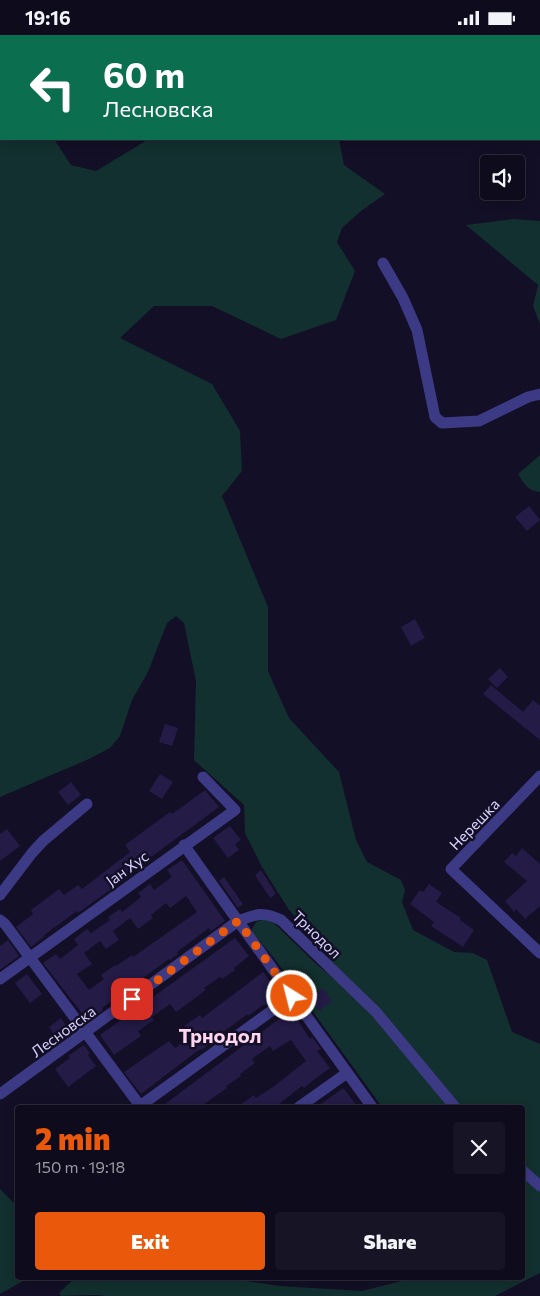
<!DOCTYPE html>
<html lang="en">
<head>
<meta charset="utf-8">
<style>
  body { margin:0; font-family:Commissioner,sans-serif; background:#171425; color:#f1f3f6; height:100vh; display:flex; flex-direction:column; font-size:19px; white-space:nowrap }
  * { box-sizing:border-box; margin:0 }
  p { font-size:16px; color:#9b9ba3 }
  .icon { flex:none; width:28px; height:28px; fill:none; stroke:currentColor; stroke-width:2; stroke-linecap:round; stroke-linejoin:round }
  .map { position:relative; flex:1; overflow:hidden }
  .details { position:absolute; left:15px; top:1070px; width:510px; height:175px; display:flex; flex-direction:column; background:#0e0b1c; border-radius:5px; box-shadow:0 2px 12px #0003,0 0 0 1px #2e2b3b }
  .details>* { flex:none }
  .hud { position:absolute; left:0px; top:0px; width:540px; height:105px; box-shadow:0 2px 12px #0003,0 0 0 1px #2e2b3b; background:#0b6e4f; color:#fff; overflow:hidden }
  .buttons { position:absolute; left:480px; top:120px; display:grid; gap:10px }
  .buttons a { display:grid; place-items:center; width:45px; height:45px; border-radius:5px; background:#0e0b1c; box-shadow:0 2px 12px #0003,0 0 0 1px #2e2b3b; font-size:25px }
  .pin { position:absolute; display:grid; place-items:center; width:42px; height:42px; color:#fff; margin:-21px; border-radius:10px; box-shadow:0 2px 8px #0006 }
  .me { position:absolute; width:55px; margin:-28px; rotate:324deg; stroke-linejoin:round; filter:drop-shadow(0 0 4px #0008) }
  .turn { display:flex; align-items:center; gap:18px; height:105px; padding:0 20px; font-size:22px }
  .turn .icon { width:65px; height:65px; stroke-width:2.5 }
  .turn b { display:block; font-size:35px; line-height:42px }
  .round { display:grid; place-items:center; flex:none; width:52px; height:52px; border-radius:5px; background:#171425 }
  .head { display:flex; align-items:center; justify-content:space-between; height:85px; padding:0 20px }
  h1 { font-size:30px; font-weight:800; line-height:38px; color:#ea580c }
  .button { display:flex; gap:10px; margin-top:auto; padding:10px 20px }
  .button a { flex:1; height:58px; border-radius:5px; background:#ea580c; color:#fff; font-size:20px; font-weight:800; line-height:58px; text-align:center }
  .button a+a { background:#171425; color:#f1f3f6 }
  .status { display:flex; justify-content:space-between; align-items:center; height:35px; padding:0 25px; background:#0e0b1c; direction:ltr }
  .status svg { height:14px; fill:currentColor }
  .map>svg:first-child { display:block }
  .green { fill:#12302f }
  .building { fill:#241b47; fill-rule:evenodd }
  .lines { fill:none; stroke-linecap:round; stroke-linejoin:round }
  .street { stroke:#3d3a85; stroke-width:11 }
  .route { stroke:#ea580c; stroke-width:9; stroke-dasharray:0 16.2 }
  .labels { text-anchor:middle; dominant-baseline:central; stroke-width:5; stroke-linejoin:round; paint-order:stroke }
  .street-label { font-size:15px; fill:#d9d4ff; stroke:#130f26 }
  .district-label { font-size:20px; font-weight:bold; fill:#ffd6f0; stroke:#130f26 }
</style>
</head>
<body>
<div class="status"><b>19:16</b><svg viewBox="0 0 49 12"><path d="M0 12V9h3v3zM5 12V6h3v6zM10 12V3h3v9zM15 12V0h3v12zM26 1h20v11H26zM47 4h2v5h-2z"/></svg></div>
<div class="map">
<svg width="540" height="1261" viewBox="0 0 540 1261">
  <rect width="100%" height="100%" fill="#130f26"/>
  <!-- green -->
  <g class="green">
    <path d="M0 50 1 104H54L71 130 96 136 149 104H339L344 130 385 159 361 176 342 193 337 207 355 236 336 285 281 304 212 271H154L120 303 212 349 240 396 242 436 222 461 268 572V636L289 683 339 737 356 805 367 827 401 845 405 855 402 867 413 895 454 917 473 918 487 925 512 997 540 1009V1238L495 1261H104C97 1259 71 1261 61 1261L59 1258 76 1242 228 1243 279 1251 362 1256 414 1243 522 1242V1072H382L274 923 253 898 252 894 256 887 264 884 274 888 314 927 345 953 326 915 289 875 262 832 245 798 244 770 194 725 196 646 184 588 176 581 167 588 148 637 132 665 120 701 110 713 89 724 0 762Z"/>
    <path d="M513 184 540 186V289L533 271 538 250 466 190Z"/>
    <path d="M540 420V457C528 456 524 449 518 439Z"/>
    <path d="M0 1154 17 1171 18 1242 23 1243V1246L0 1259Z"/>
  </g>
  <!-- building -->
  <g class="building">
    <path d="M529 471 540 485 527 496 515 482Z"/>
    <path d="M415 584 425 603 411 611 401 592Z"/>
    <path d="M500 633 508 642 497 653 488 644Z"/>
    <path d="M491 650 523 677 533 665 540 671V705L483 659Z"/>
    <path d="M165 689 178 693 172 711 159 707Z"/>
    <path d="M160 739 173 747 162 764 149 756Z"/>
    <path d="M71 747 81 760 68 770 58 757Z"/>
    <path d="M205 755 219 772 136 833 132 839 85 873 78 878 77 876 44 900 45 901 31 912 16 892 33 879 31 875 59 854 64 860 78 850 82 854 130 817 125 810 170 777 172 779Z"/>
    <path d="M230 791 241 805 235 809 239 815 228 823 213 803Z"/>
    <path d="M7 794 20 811 0 826V799Z"/>
    <path d="M522 813 540 829V871L525 884 516 874 514 877 505 866 527 846 504 827 512 818 516 821Z"/>
    <path d="M182 825 225 886 211 896 209 893 177 917 178 919 170 925 169 924 102 973 103 975 88 986 43 928 56 919 60 924 78 910 74 904 87 894 91 898 110 885 108 882 120 874 122 877 141 862 138 858 150 849 154 855 172 842 167 835ZM186 861 197 877 133 922 132 920 116 931 115 930 101 940 104 944 89 955 77 939 92 929 84 918 100 906 106 914 119 905 113 896 130 883 138 894 153 883 151 880 166 868 170 873Z"/>
    <path d="M261 835 276 859 270 863 255 840Z"/>
    <path d="M224 842 243 869 238 873 219 846Z"/>
    <path d="M429 849 442 858 436 867 461 883 460 885 474 895 463 912 431 891 434 887 410 869 420 855 423 857Z"/>
    <path d="M235 903 249 921 234 933 235 935 222 944 220 942 204 953 206 955 176 977 170 969 152 982 154 985 138 996 141 1001 114 1020 100 1000Z"/>
    <path d="M8 905 19 921 0 935V911Z"/>
    <path d="M263 937 280 959 265 971 263 970 248 981V979L216 1002 217 1004 201 1015 200 1014 141 1059 124 1037 169 1006 175 1013 191 1001 184 991 200 980 202 983Z"/>
    <path d="M27 939 42 959 30 968 15 948Z"/>
    <path d="M323 953 332 966 319 976 311 965 315 962 314 960Z"/>
    <path d="M291 975 310 1004 312 1002 321 1014 317 1016 330 1033 315 1044 304 1053 302 1051 275 1072H237L254 1060 256 1063 273 1052 306 1026 291 1005 273 1016 270 1011 252 1024 255 1028 240 1039 241 1041 226 1051 227 1053 200 1072H161Z"/>
    <path d="M61 983 69 995 57 1004 49 992Z"/>
    <path d="M84 1010 90 1018 88 1020 96 1031 68 1052 55 1034 70 1023 68 1021Z"/>
    <path d="M343 1053 358 1072H317L332 1061Z"/>
  </g>
  <g class="lines">
    <!-- street -->
    <g class="street">
      <path d="M383 228 403 263 417 295 435 382 442 388 479 386 528 362 540 359"/>
      <path d="M540 741 451 834 540 918"/>
      <path d="M0 860 32 818 43 806 87 769"/>
      <path d="M0 885 5 889 141 1072"/>
      <path d="M0 944 235 775 203 742"/>
      <path d="M0 1059 238 886 184 810"/>
      <path d="M140 1071 292 961"/>
      <path d="M299 1072 347 1038"/>
      <path d="M372 1072 238 886C256 879 263 876 281 885L376 977 455 1072"/>
      <path d="M522 1135 540 1151"/>
    </g>
  </g>
  <g class="lines">
    <!-- route -->
    <path class="route" d="M132 964 238 886 292 961"/>
  </g>
  <g class="labels">
    <!-- street labels -->
    <g class="street-label">
      <text transform="translate(474 789) rotate(-46)">Нерешка</text>
      <text transform="translate(127 833) rotate(-36)">Јан Хус</text>
      <text transform="translate(317 899) rotate(44)">Трнодол</text>
      <text transform="translate(63 996) rotate(-36)">Лесновска</text>
    </g>
    <!-- district labels -->
    <g class="district-label">
      <text x="220" y="1000">Трнодол</text>
    </g>
  </g>
</svg>
<div class="buttons">
<a><svg class="icon" aria-label="sound" viewBox="0 0 24 24"><path d="M4 9h4l5-4v14l-5-4H4zM17 9q2 3 0 6"/></svg></a>
</div>
<div class="pin" style="left:132px;top:964px;background:#d93025"><svg class="icon" aria-label="arrive" viewBox="0 0 24 24"><path d="M6 21V4h12l-3 4 3 4H6"/></svg></div>
<svg class="me" style="left:292px;top:961px" viewBox="-20 -20 40 40"><circle r="17" fill="#ea580c" stroke="#fff" stroke-width="3"/><path d="M0-11L8 9 0 5-8 9z" fill="#fff"/></svg>
<div class="hud">
<div class="turn"><svg class="icon" aria-label="left" viewBox="0 0 24 24"><path d="M17 20v-9H6M10 6l-5 5 5 5"/></svg><div><b>60 m</b>Лесновска</div></div>
</div>
<section class="details">
<div class="head"><div><h1>2 min</h1><p>150 m · 19:18</p></div><a class="round"><svg class="icon" aria-label="close" viewBox="0 0 24 24"><path d="M6 6l12 12M18 6L6 18"/></svg></a></div>
<div class="button"><a>Exit</a><a>Share</a></div>
</section>
</div>
</body>
</html>
